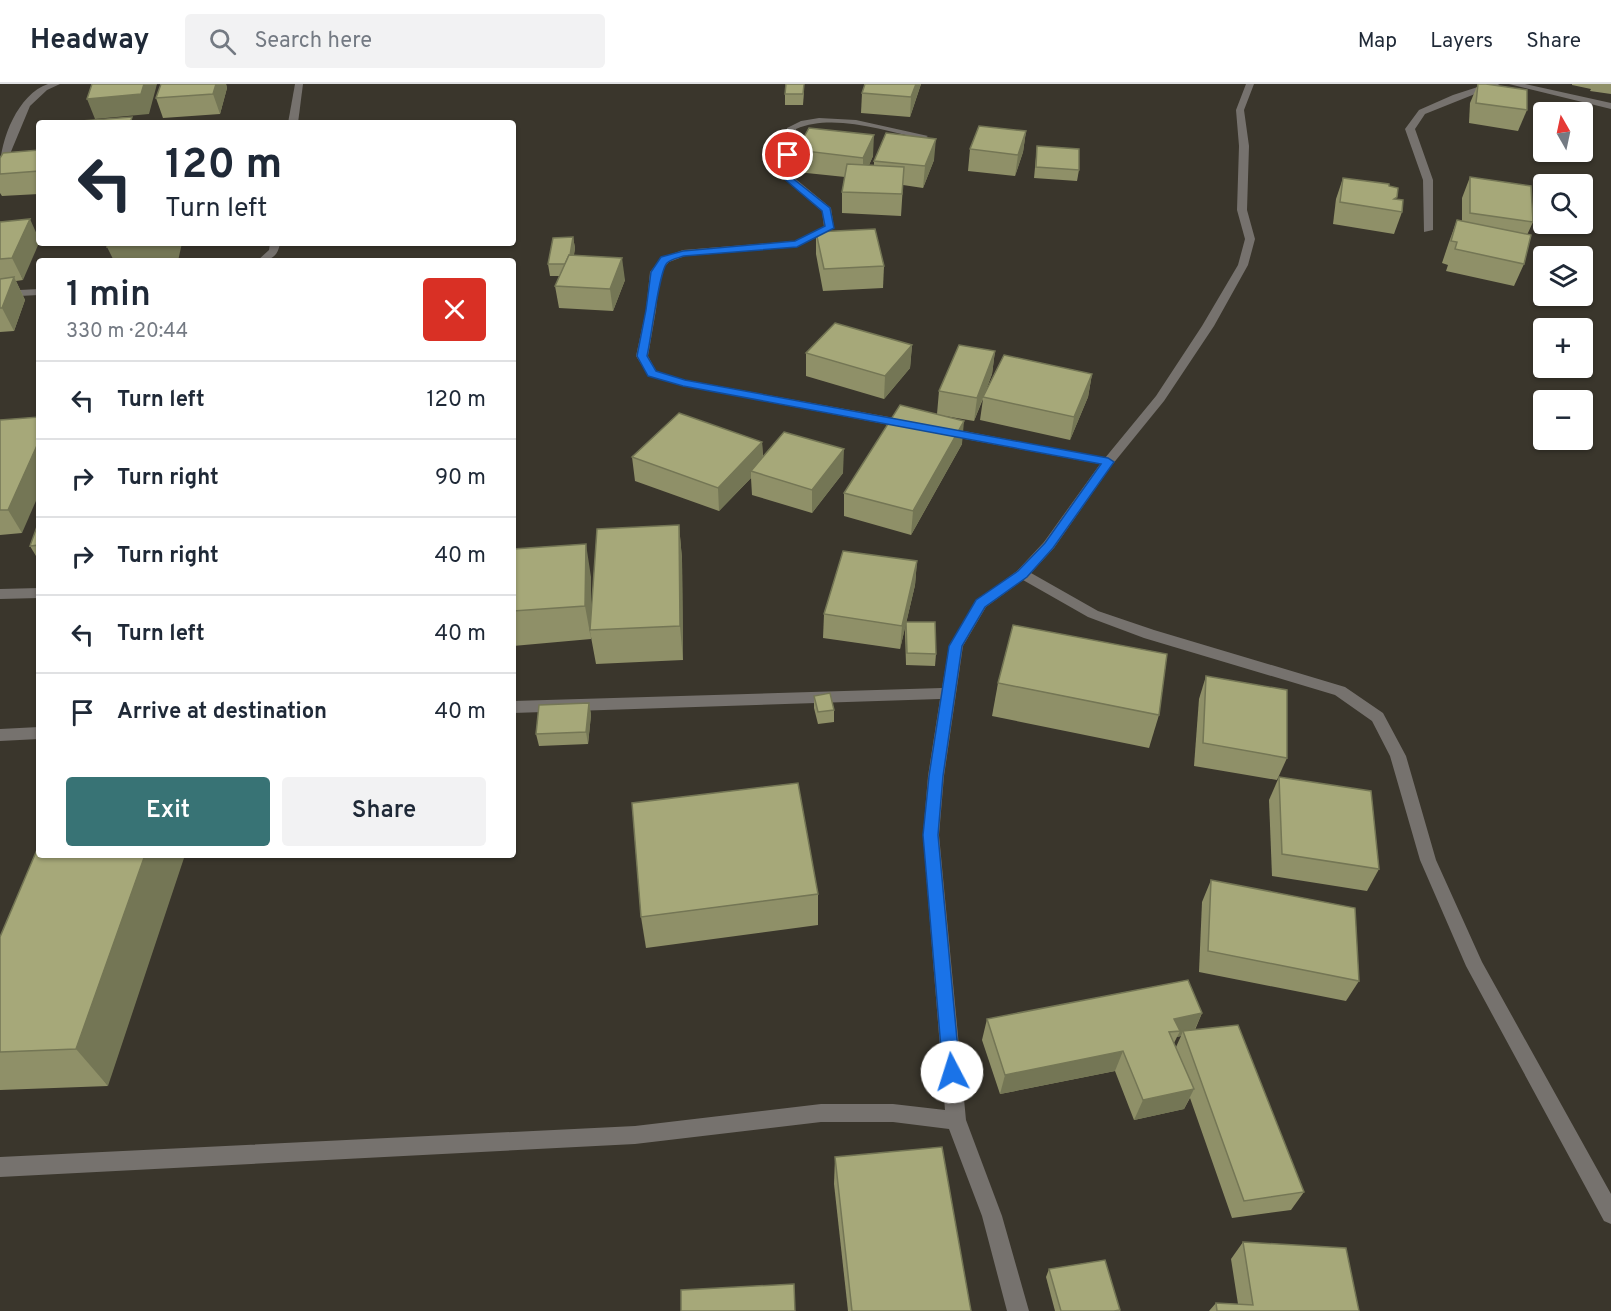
<!DOCTYPE html>
<html lang="en">
<head>
<meta charset="utf-8">
<style>
  body { margin:0; font-family:Overpass,sans-serif; background:#f2f2f3; color:#1f2937; height:100vh; display:flex; flex-direction:column; font-size:22px; white-space:nowrap }
  * { box-sizing:border-box; margin:0 }
  p { font-size:20px; color:#747a83 }
  .icon { flex:none; width:33px; height:33px; fill:none; stroke:currentColor; stroke-width:2; stroke-linecap:round; stroke-linejoin:round }
  .map { position:relative; flex:1; overflow:hidden }
  .sheet { position:absolute; left:36px; top:174px; width:480px; height:600px; display:flex; flex-direction:column; background:#fff; border-radius:6px; box-shadow:0 2px 4px #0004 }
  .sheet>* { flex:none }
  .guide { position:absolute; left:36px; top:36px; width:480px; height:126px; border-radius:6px; box-shadow:0 2px 4px #0004; background:#fff; color:#1f2937; overflow:hidden }
  .needle { width:39px; rotate:351deg }
  .buttons { position:absolute; left:1533px; top:18px; display:grid; gap:12px }
  .buttons a { display:grid; place-items:center; width:60px; height:60px; border-radius:6px; background:#fff; box-shadow:0 2px 4px #0004; font-size:30px }
  .pin { position:absolute; display:grid; place-items:center; width:51px; height:51px; color:#fff; margin:-26px; border:3px solid #fff; border-radius:50%; box-shadow:0 2px 6px #0007 }
  .me { position:absolute; width:66px; margin:-33px; rotate:355deg; stroke-linejoin:round; filter:drop-shadow(0 0 4px #0008) }
  .turn { display:flex; align-items:center; gap:21px; height:126px; padding:0 30px; font-size:27px }
  .turn .icon { width:78px; height:78px; stroke-width:2.5 }
  .turn b { display:block; font-size:42px; line-height:51px }
  .round { display:grid; place-items:center; flex:none; width:63px; height:63px; border-radius:6px; background:#f2f2f3 }
  .summary { display:flex; align-items:center; justify-content:space-between; height:102px; padding:0 30px }
  h1 { font-size:36px; font-weight:600; line-height:45px }
  .action { display:flex; gap:12px; margin-top:auto; padding:12px 30px }
  .action a { flex:1; height:69px; border-radius:6px; background:#387375; color:#fff; font-size:24px; font-weight:600; line-height:69px; text-align:center }
  .action a+a { background:#f2f2f3; color:#1f2937 }
  ul { padding:0; list-style:none }
  li { display:flex; align-items:center; gap:18px; height:78px; padding:0 30px; border-top:2px solid #e0e1e3 }
  li div { flex:1 }
  li b { display:block; font-size:22px }
  li em { font-style:normal }
  header { display:flex; align-items:center; gap:36px; box-sizing:border-box; height:84px; padding:0 30px; background:#fff; border-bottom:2px solid #e0e1e3 }
  header strong { font-size:28px }
  nav { display:flex; gap:33px; margin-inline-start:auto; font-size:21px }
  .search { width:420px; height:54px; background:#f2f2f3; display:flex; align-items:center; gap:15px; box-sizing:border-box; padding:0 21px; border-radius:6px; color:#747a83; font-size:22px }
  .map>svg:first-child { display:block }
  .lines { fill:none; stroke-linecap:round; stroke-linejoin:round }
  .street { fill:#76726e; fill-rule:evenodd }
  .wall { fill:#8f9068; fill-rule:evenodd }
  .shaded-wall { fill:#747655 }
  .building { fill:#a6a879; stroke:#747655; stroke-width:1.5 }
  .route { fill:#1a73e8; stroke:#114b97; stroke-width:1.5 }
</style>
</head>
<body>
<header>
<strong>Headway</strong>
<div class="search"><svg class="icon" aria-label="search" viewBox="0 0 24 24"><circle cx="10" cy="10" r="6"/><path d="M15 15l6 6"/></svg>Search here</div>
<nav><a>Map</a><a>Layers</a><a>Share</a></nav>
</header>
<div class="map">
<svg width="1611" height="1227" viewBox="0 0 1611 1227">
  <rect width="100%" height="100%" fill="#3a362c"/>
  <g class="lines">
    <!-- street -->
    <g class="street">
      <path d="M48 0H60L47 6 30 22 5 82 0 85C0 56 18 10 48 0Z"/>
      <path d="M295 0H303L298 39H288Z"/>
      <path d="M1246 0H1254L1244 26 1249 62 1247 126 1255 155 1248 181 1214 242 1164 317 1112 381 1054 464 1031 489 1098 527 1154 546 1345 603 1383 629 1406 672 1436 776 1482 878 1611 1110V1140L1604 1137 1466 882 1420 776 1390 672 1372 637 1335 611 1144 554 1088 533 1023 496 986 523 963 562 944 692 939 751 966 1036 1002 1132 1029 1227H1007L982 1132 949 1045 893 1038H821L635 1060 0 1093V1073L635 1042 821 1020H893L945 1026 923 751 928 692 940 615 513 629V617L942 604 949 562 976 517 1017 487 1044 458 1100 380 943 351 937 347 943 343 1105 374 1156 312 1202 242 1238 181 1245 155 1237 126 1239 62 1236 26Z"/>
      <path d="M1487 0H1500L1425 30 1415 45 1433 96V146L1424 148 1423 96 1405 45 1419 26 1453 11Z"/>
      <path d="M1509 0H1525L1611 19V25Z"/>
      <path d="M819 34 856 36 928 52 923 55C884 47 834 29 796 45L792 92 831 124 834 144 797 163 685 172 669 178 660 188 656 226 648 272 656 287 685 296 911 337 917 341 915 344 911 345 679 301 648 291 636 272 646 226 650 188 661 174 683 166 795 157 824 143 822 127 782 93 787 44 801 37Z"/>
      <path d="M270 159H280C278 173 270 177 257 177L269 166Z"/>
      <path d="M39 205V211L0 213V207Z"/>
      <path d="M39 504V514L0 515V505Z"/>
      <path d="M39 643V655L0 657V645Z"/>
    </g>
  </g>
  <!-- wall -->
  <g class="wall">
    <path d="M226 0 227 4 220 30 163 34 156 14Z"/>
    <path d="M865 0H921L910 33 861 29 862 9Z"/>
    <path d="M1478 0 1527 26 1518 47 1469 39 1470 19Z"/>
    <path d="M1572 0H1611V10L1590 7 1591 5 1572 1Z"/>
    <path d="M804 8 803 21H785V10Z"/>
    <path d="M1026 47 1023 68 1015 92 968 87 970 65Z"/>
    <path d="M1037 62 1079 86 1077 97 1034 94Z"/>
    <path d="M39 66V110L2 112 0 109V74Z"/>
    <path d="M797 66 873 72 869 81 874 82V77L934 76 923 104 903 101 901 132 842 129V108L845 93 797 88Z"/>
    <path d="M1470 93 1533 138 1527 151 1524 180 1514 202 1446 187 1448 181 1442 179 1449 158 1457 136 1462 137V114Z"/>
    <path d="M1343 94 1389 102 1396 115 1402 128 1394 150 1333 140 1336 115Z"/>
    <path d="M0 138 23 196 16 197 25 216 14 247 0 248Z"/>
    <path d="M816 148 884 182 883 204 823 207 816 170Z"/>
    <path d="M573 153 575 164 574 171 625 196 613 227 559 224 555 202 560 192H550L548 180Z"/>
    <path d="M912 261 910 284 884 315 806 292V269Z"/>
    <path d="M995 267 992 290 985 309 1092 290 1088 313 1070 356 980 336 983 315 974 337 939 331 962 360 911 451 844 432V409L937 330 939 307Z"/>
    <path d="M0 336 22 449 0 451Z"/>
    <path d="M762 358 763 373 843 389 812 429 752 411 751 394 719 427 635 397 632 373Z"/>
    <path d="M39 437V477L30 462Z"/>
    <path d="M679 441 682 475 683 576 596 580 591 553V555L513 562V465L591 493V527Z"/>
    <path d="M917 477 915 501 900 565 823 554 824 530Z"/>
    <path d="M906 538 936 570 935 582 906 581 905 549Z"/>
    <path d="M1206 592 1287 674 1277 696 1194 682 1199 615Z"/>
    <path d="M998 599 1159 631 1149 664 992 632Z"/>
    <path d="M814 612 834 626V638L818 640 814 624Z"/>
    <path d="M589 619 591 631 588 660 539 662 536 650Z"/>
    <path d="M1279 693 1379 785 1367 807 1272 792 1269 716Z"/>
    <path d="M1211 796 1359 897 1346 917 1199 888 1202 818Z"/>
    <path d="M818 810V841L646 864 641 833Z"/>
    <path d="M0 853 108 1002 0 1006Z"/>
    <path d="M1202 929 1195 946 1304 1108 1291 1126 1232 1134 1190 1014 1184 1025 1134 1036 1115 987 1000 1010 982 956 987 935ZM1181 952 1176 963 1174 959 1177 953Z"/>
    <path d="M835 1073 971 1227H848L834 1100Z"/>
    <path d="M1243 1158 1359 1227H1209L1216 1219 1238 1220 1231 1175Z"/>
    <path d="M1049 1185 1120 1226V1227H1055L1046 1193Z"/>
  </g>
  <!-- shaded-wall -->
  <g class="shaded-wall">
    <path d="M144 0H157L149 30 95 35 87 15Z"/>
    <path d="M195 0H230H226L227 4 220 30 213 10Z"/>
    <path d="M916 0H921L910 33 911 13Z"/>
    <path d="M1026 47 1023 68 1015 92 1018 71Z"/>
    <path d="M874 51 873 72 863 95V74Z"/>
    <path d="M936 55 934 76 923 104 925 82Z"/>
    <path d="M30 135 39 155V159L23 196 12 174Z"/>
    <path d="M573 153 575 164 570 191 569 180Z"/>
    <path d="M141 159H182L178 177H114L107 163Z"/>
    <path d="M622 174 625 196 613 227 610 205Z"/>
    <path d="M14 193 25 216 14 247 2 224Z"/>
    <path d="M912 261 910 284 884 315 885 292Z"/>
    <path d="M995 267 992 290 974 337 977 314Z"/>
    <path d="M1092 290 1088 313 1070 356 1074 333Z"/>
    <path d="M964 337 962 360 911 451 913 427Z"/>
    <path d="M39 357V410L22 449 8 426Z"/>
    <path d="M762 358 763 381 751 387V394L719 427 718 404Z"/>
    <path d="M844 365 843 389 812 429V406Z"/>
    <path d="M679 441 682 475 683 576 680 542Z"/>
    <path d="M586 460 591 493V546H590L591 555 585 522Z"/>
    <path d="M917 477 915 501 900 565 902 542Z"/>
    <path d="M589 619 591 631 588 660 586 648Z"/>
    <path d="M145 771H185L108 1002 76 965Z"/>
    <path d="M1202 929 1193 949 1183 947 1181 952 1177 953 1180 947 1174 935Z"/>
    <path d="M1123 967 1115 987 1000 1010 1005 991Z"/>
    <path d="M1194 1005 1184 1025 1134 1036 1143 1016Z"/>
  </g>
  <!-- building -->
  <g class="building">
    <path d="M92 0H144L141 10 87 15Z"/>
    <path d="M161 0H216L213 10 156 14Z"/>
    <path d="M786 0H804L803 10H785Z"/>
    <path d="M865 0H916L911 13 862 9Z"/>
    <path d="M1478 0H1486L1527 6V26L1476 19Z"/>
    <path d="M132 33 130 39H55Z"/>
    <path d="M979 42 1026 47 1018 71 970 65Z"/>
    <path d="M809 44 874 51 863 74 797 66Z"/>
    <path d="M886 49 936 55 925 82 874 77Z"/>
    <path d="M1037 62 1079 65V86L1036 83Z"/>
    <path d="M39 66V87L0 90V74L3 69Z"/>
    <path d="M847 80 904 83 902 110 842 108Z"/>
    <path d="M1470 93 1531 102 1533 138 1470 129Z"/>
    <path d="M1343 94 1389 100V102L1398 104 1397 113 1394 115 1403 116 1402 128 1340 118Z"/>
    <path d="M30 135 12 174 0 175V138Z"/>
    <path d="M1457 136 1531 151 1524 180 1455 165 1457 158 1451 157Z"/>
    <path d="M875 145 884 182 824 185 816 148Z"/>
    <path d="M573 153 570 171H569L565 180H548L553 154Z"/>
    <path d="M108 159H141L107 163Z"/>
    <path d="M569 171 622 174 610 205 555 202Z"/>
    <path d="M14 193 2 224H0V195Z"/>
    <path d="M835 239 912 261 885 292 806 269Z"/>
    <path d="M959 261 995 267 977 314 939 307Z"/>
    <path d="M1004 271 1092 290 1074 333 983 313Z"/>
    <path d="M900 321 964 337 913 427 844 409Z"/>
    <path d="M679 329 762 358 718 404 632 373Z"/>
    <path d="M39 333V357L8 426H0V336Z"/>
    <path d="M784 348 844 365 812 406 751 387Z"/>
    <path d="M39 437V461L30 462Z"/>
    <path d="M679 441 680 542 590 546 597 445Z"/>
    <path d="M586 460 585 522 513 527V465Z"/>
    <path d="M843 467 917 477 902 542 824 530Z"/>
    <path d="M906 538H935L936 570 907 569Z"/>
    <path d="M1013 541 1167 570 1159 631 998 599Z"/>
    <path d="M1206 592 1287 606V674L1203 659Z"/>
    <path d="M830 609 834 626 818 628 814 612Z"/>
    <path d="M589 619 586 648 536 650 539 621Z"/>
    <path d="M1279 693 1371 707 1379 785 1282 770Z"/>
    <path d="M798 699 818 810 641 833 632 719Z"/>
    <path d="M39 761V771H145L76 965 0 968V853Z"/>
    <path d="M1211 796 1355 824 1359 897 1208 867Z"/>
    <path d="M1188 896 1202 929 1174 935 1180 947 1169 948 1194 1005 1143 1016 1123 967 1005 991 987 935Z"/>
    <path d="M1238 941 1304 1108 1244 1117 1183 947Z"/>
    <path d="M942 1063 971 1227H852L835 1073Z"/>
    <path d="M1243 1158 1346 1164 1359 1227H1217L1216 1219 1253 1221Z"/>
    <path d="M1105 1176 1120 1226 1114 1227H1061L1049 1185Z"/>
    <path d="M794 1200 795 1227H681V1206Z"/>
  </g>
  <!-- route -->
  <path class="route" d="M788 68 792 71 791 93 830 124 834 144 797 163 684 172C678 174 671 175 667 179 659 187 651 256 647 272L656 287 685 296 1108 374 1114 378 1053 464 1027 493 985 523 962 562 943 692 938 751 960 988 958 994 952 997 946 994 943 988 923 751 929 692 949 562 976 516 1018 487 1045 459 1101 380 683 302 648 292 637 272 646 226 651 188 661 173 683 167 795 157 825 142 822 127 782 93 784 71Z"/>
</svg>
<div class="buttons">
<a><svg class="needle" viewBox="-14 -14 28 28"><path d="M0-13l5 13h-10z" fill="#e53935"/><path d="M0 13l5-13h-10z" fill="#747a83"/></svg></a>
<a><svg class="icon" aria-label="search" viewBox="0 0 24 24"><circle cx="10" cy="10" r="6"/><path d="M15 15l6 6"/></svg></a>
<a><svg class="icon" aria-label="layers" viewBox="0 0 24 24"><path d="M12 4l9 5-9 5-9-5zM3 14l9 5 9-5"/></svg></a>
<a>+</a>
<a>−</a>
</div>
<div class="pin" style="left:788px;top:71px;background:#d93025"><svg class="icon" aria-label="arrive" viewBox="0 0 24 24"><path d="M6 21V4h12l-3 4 3 4H6"/></svg></div>
<svg class="me" style="left:952px;top:988px" viewBox="-20 -20 40 40"><circle r="19" fill="#fff"/><path d="M0-13L10 11 0 6-10 11z" fill="#1a73e8"/></svg>
<div class="guide">
<div class="turn"><svg class="icon" aria-label="left" viewBox="0 0 24 24"><path d="M17 20v-9H6M10 6l-5 5 5 5"/></svg><div><b>120 m</b>Turn left</div></div>
</div>
<section class="sheet">
<div class="summary"><div><h1>1 min</h1><p>330 m · 20:44</p></div><a class="round" style="background:#d93025;color:#fff"><svg class="icon" aria-label="close" viewBox="0 0 24 24"><path d="M6 6l12 12M18 6L6 18"/></svg></a></div>
<ul>
<li><svg class="icon" aria-label="left" viewBox="0 0 24 24"><path d="M17 20v-9H6M10 6l-5 5 5 5"/></svg><div><b>Turn left</b></div><em>120 m</em></li>
<li><svg class="icon" aria-label="right" viewBox="0 0 24 24"><path d="M7 20v-9h11M14 6l5 5-5 5"/></svg><div><b>Turn right</b></div><em>90 m</em></li>
<li><svg class="icon" aria-label="right" viewBox="0 0 24 24"><path d="M7 20v-9h11M14 6l5 5-5 5"/></svg><div><b>Turn right</b></div><em>40 m</em></li>
<li><svg class="icon" aria-label="left" viewBox="0 0 24 24"><path d="M17 20v-9H6M10 6l-5 5 5 5"/></svg><div><b>Turn left</b></div><em>40 m</em></li>
<li><svg class="icon" aria-label="arrive" viewBox="0 0 24 24"><path d="M6 21V4h12l-3 4 3 4H6"/></svg><div><b>Arrive at destination</b></div><em>40 m</em></li>
</ul>
<div class="action"><a>Exit</a><a>Share</a></div>
</section>
</div>
</body>
</html>
